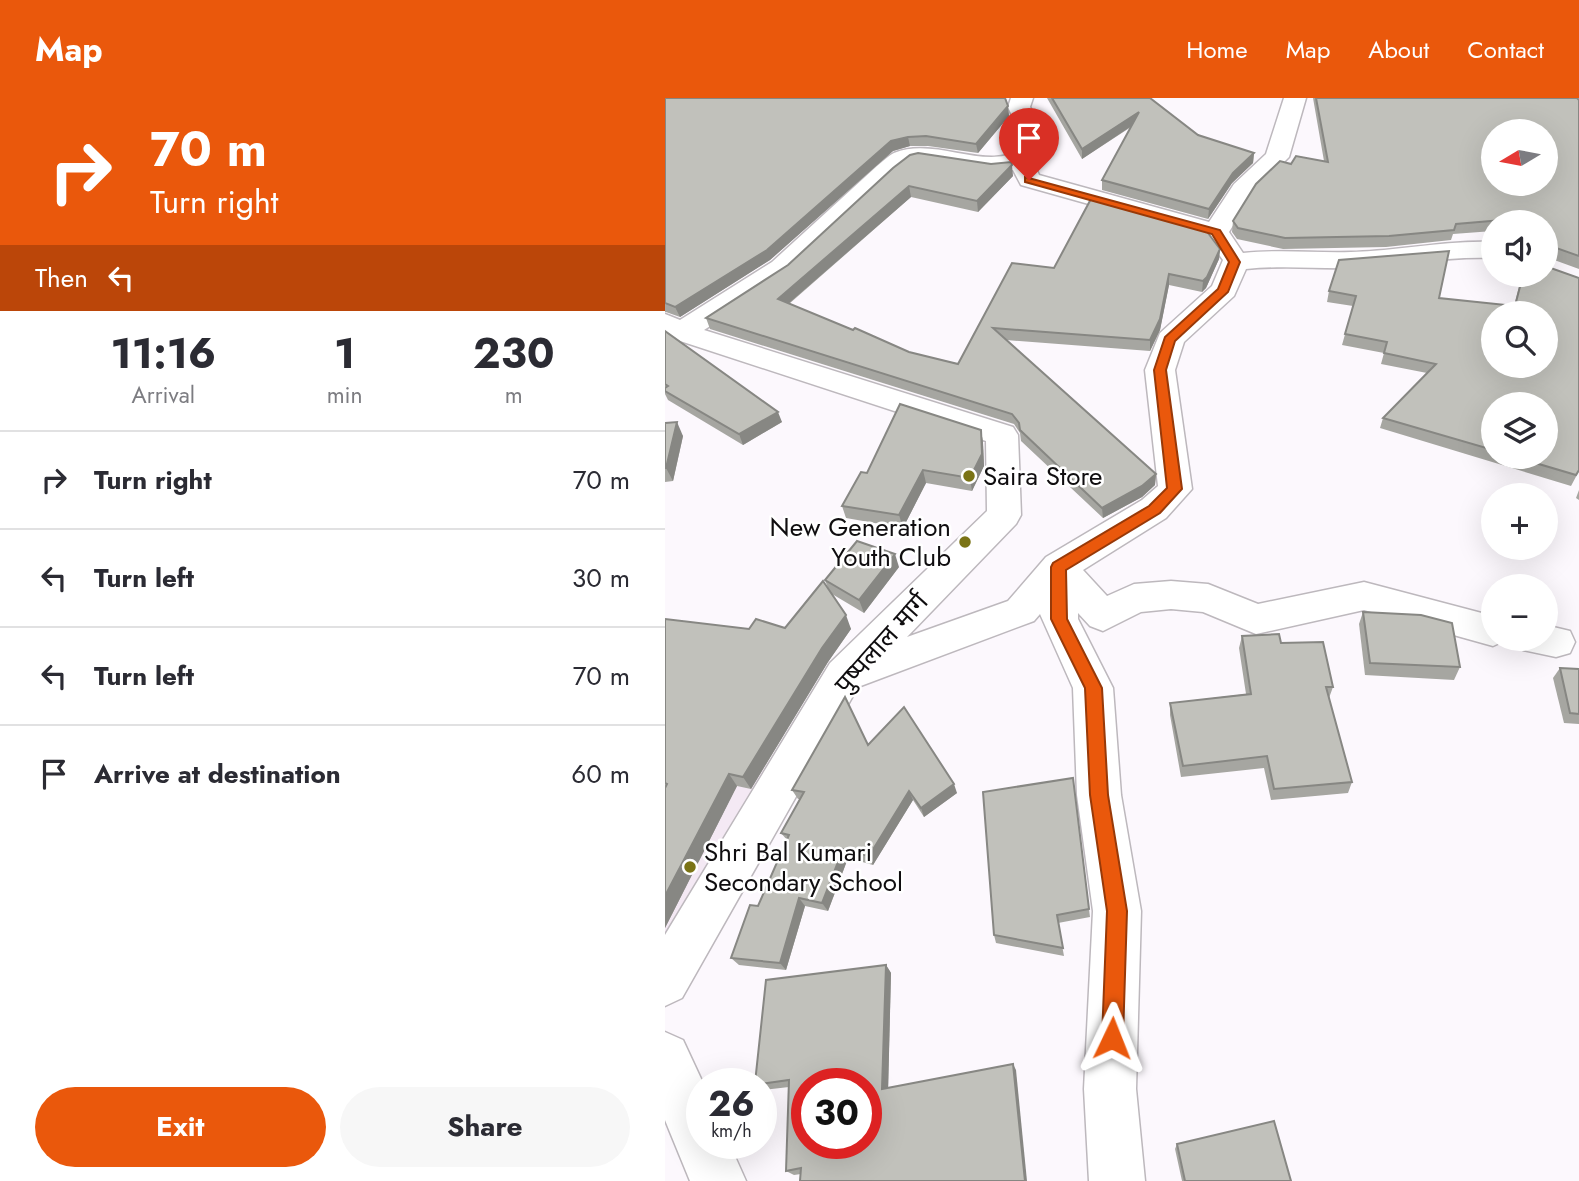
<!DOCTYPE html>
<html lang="en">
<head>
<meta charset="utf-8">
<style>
  body { margin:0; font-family:Jost,"Noto Sans Devanagari",sans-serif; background:#f7f7f7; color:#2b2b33; height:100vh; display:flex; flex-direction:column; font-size:26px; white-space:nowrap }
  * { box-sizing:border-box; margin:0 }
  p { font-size:23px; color:#7c7c81 }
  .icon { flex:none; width:38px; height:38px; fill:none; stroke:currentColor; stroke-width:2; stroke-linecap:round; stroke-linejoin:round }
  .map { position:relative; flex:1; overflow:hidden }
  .details { display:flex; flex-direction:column; background:#fff; width:665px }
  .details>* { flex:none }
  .hud { background:#ea580c; color:#fff; overflow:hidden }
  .needle { width:46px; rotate:260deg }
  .fabs { position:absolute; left:816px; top:21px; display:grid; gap:14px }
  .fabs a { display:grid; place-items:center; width:77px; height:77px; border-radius:50%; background:#fff; box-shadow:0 7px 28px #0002; font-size:35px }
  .speed { position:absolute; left:21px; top:970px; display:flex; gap:14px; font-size:35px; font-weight:700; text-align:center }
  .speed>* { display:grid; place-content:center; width:91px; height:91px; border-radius:50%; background:#fff; box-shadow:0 7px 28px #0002; line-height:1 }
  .speed small { font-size:18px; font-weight:400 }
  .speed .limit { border:10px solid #d22; background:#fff; color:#111 }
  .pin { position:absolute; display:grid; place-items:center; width:60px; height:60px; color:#fff; margin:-72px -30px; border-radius:50% 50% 50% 0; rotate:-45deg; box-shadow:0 0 7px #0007 }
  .pin .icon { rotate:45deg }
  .me { position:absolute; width:77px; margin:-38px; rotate:2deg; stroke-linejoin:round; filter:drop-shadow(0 0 5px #0008) }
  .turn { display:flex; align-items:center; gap:24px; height:147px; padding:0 35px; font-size:32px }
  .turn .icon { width:91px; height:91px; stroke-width:2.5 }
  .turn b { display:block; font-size:49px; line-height:60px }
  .then { display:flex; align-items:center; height:66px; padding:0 35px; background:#0003; gap:14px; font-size:26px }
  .eta { display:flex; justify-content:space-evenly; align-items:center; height:119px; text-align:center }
  .eta b { font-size:42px; font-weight:700; line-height:49px }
  .action { display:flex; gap:14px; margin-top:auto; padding:14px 35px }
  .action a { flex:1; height:80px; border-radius:42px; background:#ea580c; color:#fff; font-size:28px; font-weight:700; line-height:80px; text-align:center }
  .action a+a { background:#f7f7f7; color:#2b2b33 }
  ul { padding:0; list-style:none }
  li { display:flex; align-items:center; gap:21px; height:98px; padding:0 35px; border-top:2px solid #e1e1e2 }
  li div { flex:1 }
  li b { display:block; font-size:26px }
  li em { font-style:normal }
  header { display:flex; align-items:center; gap:42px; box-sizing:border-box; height:98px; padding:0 35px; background:#ea580c; color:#fff }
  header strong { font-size:33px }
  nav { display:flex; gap:38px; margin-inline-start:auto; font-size:24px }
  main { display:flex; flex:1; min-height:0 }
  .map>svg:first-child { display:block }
  .built { fill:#f4e9f4 }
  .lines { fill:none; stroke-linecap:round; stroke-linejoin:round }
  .minor-casing { stroke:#bdb8bd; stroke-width:3 }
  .minor { fill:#fff; fill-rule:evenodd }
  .wall { fill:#a6a6a1; fill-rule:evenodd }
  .shaded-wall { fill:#878783 }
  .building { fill:#c1c1bb; stroke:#878783; stroke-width:2; fill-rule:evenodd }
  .route { fill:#ea580c; stroke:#983908; stroke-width:2 }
  .poi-dot { fill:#7a7315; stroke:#fff; stroke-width:2.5 }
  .labels { text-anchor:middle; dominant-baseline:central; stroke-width:5; stroke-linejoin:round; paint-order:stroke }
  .poi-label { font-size:26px; fill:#0f0d0f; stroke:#fff; text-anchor:start }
  .street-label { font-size:26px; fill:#0f0d0f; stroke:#fff }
</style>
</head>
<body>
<header>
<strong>Map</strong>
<nav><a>Home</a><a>Map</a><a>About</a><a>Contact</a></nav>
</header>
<main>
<section class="details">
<div class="hud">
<div class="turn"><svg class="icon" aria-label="right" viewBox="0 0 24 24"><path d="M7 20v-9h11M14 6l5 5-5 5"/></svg><div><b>70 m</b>Turn right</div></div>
<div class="then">Then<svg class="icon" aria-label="left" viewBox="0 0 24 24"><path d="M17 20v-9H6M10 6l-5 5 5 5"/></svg></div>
</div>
<div class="eta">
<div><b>11:16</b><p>Arrival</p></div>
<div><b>1</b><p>min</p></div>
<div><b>230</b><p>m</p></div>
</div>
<ul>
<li><svg class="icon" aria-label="right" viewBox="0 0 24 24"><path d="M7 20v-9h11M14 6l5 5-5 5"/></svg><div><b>Turn right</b></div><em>70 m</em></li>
<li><svg class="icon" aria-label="left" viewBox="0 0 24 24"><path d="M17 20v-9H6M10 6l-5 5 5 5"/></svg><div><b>Turn left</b></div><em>30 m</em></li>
<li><svg class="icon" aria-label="left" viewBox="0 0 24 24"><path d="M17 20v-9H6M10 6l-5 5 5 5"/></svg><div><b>Turn left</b></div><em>70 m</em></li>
<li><svg class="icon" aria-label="arrive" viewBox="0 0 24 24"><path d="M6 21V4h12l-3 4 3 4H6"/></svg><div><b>Arrive at destination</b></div><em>60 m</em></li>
</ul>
<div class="action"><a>Exit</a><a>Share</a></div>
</section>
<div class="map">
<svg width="914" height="1083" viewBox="0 0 914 1083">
  <rect width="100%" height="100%" fill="#fcf8fd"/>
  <!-- built -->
  <path class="built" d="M39 650 103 663 25 819 0 846V719Z"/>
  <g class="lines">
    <!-- minor casing -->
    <g class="minor-casing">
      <g id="minor">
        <path d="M346 0H368L365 9 383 41 384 49 369 65 374 77 544 124 569 86 601 56 619 0H641L624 59 588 95 564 134 578 155C617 151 648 155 686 154 734 153 780 142 828 144V160C781 158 735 168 688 170 652 171 618 167 581 171L569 198 519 244 510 272 527 391 501 420 418 472 442 498 469 486 506 483 543 486 593 506 699 484 828 518V541H843L828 548 699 512 591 536 538 514 506 511 476 514 438 533 425 528 413 515V521L448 590 456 697 476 813 471 991 480 1083H424L419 991 428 813 412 697 408 590 375 516 369 523 193 589 17 900 0 908V837L165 565 322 413 321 343 6 240 0 237V216L15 222 107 164 212 68C217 64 223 58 229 55 272 37 327 78 361 47L343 9ZM255 63 328 74 348 72 356 87 541 139 558 162 547 188 495 235 480 272 493 388 477 402 381 459 343 503 242 539 351 426 356 417 353 337 348 329 39 232 125 176 228 78 246 65Z"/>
        <path d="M880 527 905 533 910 544 905 555 891 559 858 552 853 541H880Z"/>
        <path d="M0 934 18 942 38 985 37 1045H64L81 1083H25L0 1022Z"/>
      </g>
    </g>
    <!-- minor -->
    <use href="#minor" class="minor"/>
  </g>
  <!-- wall -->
  <g class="wall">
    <path d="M0 0 342 5 344 18 313 55 263 48H245L228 53 105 162 15 219 1 214H0Z"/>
    <path d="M382 0H485L533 37 589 55 588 65 567 85 543 121 437 92V82L466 29 417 61Z"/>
    <path d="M648 0H912L914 2V171L881 159 880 124H828V133L788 136 786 142 721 149 618 151 572 141 567 134 568 123 626 66 659 63Z"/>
    <path d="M228 70 348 78 313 114 246 99 124 206 244 254 293 266 389 170 555 151 554 161 541 190 537 194 504 187 495 232 485 253 341 242 491 376 490 387 477 399 438 420 356 343 355 335 349 326 45 231 41 220 123 167Z"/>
    <path d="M857 177H880L914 373 906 388 715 330 718 320 762 275 716 266 719 255 677 247 688 208 662 204 664 193 774 200 849 208ZM828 306 880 359H828Z"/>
    <path d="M0 233 117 324 78 347 3 302 0 296Z"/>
    <path d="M0 325 18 338 8 383 0 384Z"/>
    <path d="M316 332 318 345 319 368 307 393 261 385 238 430 181 420 177 408 202 375Z"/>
    <path d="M914 392V402L911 400Z"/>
    <path d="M234 469 199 515 167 496 186 531 163 564 86 691 72 688 0 830V521L84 531 120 530 163 490 160 482Z"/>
    <path d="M698 514 795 569 789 582 700 577 694 526Z"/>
    <path d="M577 538 616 545 668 589 664 600 687 684 683 695 606 702 599 670 516 679 505 617V605L581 596 574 550Z"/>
    <path d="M895 570 914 571V626L899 625 888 580Z"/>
    <path d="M203 647 292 695 259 719 248 702 208 767 183 760 163 813 140 808 121 872 74 867 66 860 93 808 122 742 116 735 135 701H133L127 692Z"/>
    <path d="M318 694 424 811 425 819 393 825 399 858 331 845 329 837Z"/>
    <path d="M221 867 226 875 223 990 351 972 136 1076 129 1077 121 1073 124 989 98 992 96 991V985Z"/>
    <path d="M512 1046 626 1083H517L510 1051Z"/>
  </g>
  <!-- shaded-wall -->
  <g class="shaded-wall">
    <path d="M343 8 344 18 313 55 311 46Z"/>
    <path d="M474 14V23L417 61V51Z"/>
    <path d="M243 39 245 48 228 53 105 162 15 219 10 209 226 43Z"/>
    <path d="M589 55 588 65 567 85 543 121 544 111 568 75Z"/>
    <path d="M347 67 348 78 313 114 312 103Z"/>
    <path d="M244 88 246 99 116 212 113 201Z"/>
    <path d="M555 151 554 161 541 190 537 194 538 183Z"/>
    <path d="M504 176V187L495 232 485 253V242Z"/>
    <path d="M113 314 117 324 78 347 74 336Z"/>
    <path d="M12 324 18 338 8 383 1 370Z"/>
    <path d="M316 332 318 345 319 368 307 393 305 380Z"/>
    <path d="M258 372 261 385 238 430 234 417Z"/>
    <path d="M491 376 490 387 477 399 438 420 437 410Z"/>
    <path d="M230 456 234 469 199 515 194 502Z"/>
    <path d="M181 517 186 531 163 564 86 691 78 679 157 550Z"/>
    <path d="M64 676 72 688 0 830V798Z"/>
    <path d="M289 686 292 695 259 719 256 710Z"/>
    <path d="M244 693 248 702 208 767 204 758Z"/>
    <path d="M178 751 183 760 163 813 157 805Z"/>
    <path d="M134 800 140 808 121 872 115 865Z"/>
    <path d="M221 867 226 875 223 997 217 991Z"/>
    <path d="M348 966 351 972 362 1083H360Z"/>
  </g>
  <!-- building -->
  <g class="building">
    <path d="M0 0H340L343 8 311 46 261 38 243 39 226 43 102 152 10 209 0 205Z"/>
    <path d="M387 0H485L533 37 589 55 568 75 544 111 437 82 474 14 417 51Z"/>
    <path d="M651 0H912L914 2V158L883 147 880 161V124H873L874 119 791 126 789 132 724 138 620 140 573 130 568 123 591 86 615 63 626 66 631 58 663 64ZM828 33H880V86H828Z"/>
    <path d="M253 55 326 66 346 64 347 67 312 103 244 88 113 201 188 232 190 230 244 254 293 266 347 165 389 170 427 99 540 131 555 151 542 179 538 183 504 176 495 221 485 242 328 230 491 376 477 388 437 410 355 332 354 325 347 316 41 220 123 167 228 70 245 57Z"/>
    <path d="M784 153 774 200 850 208 858 177H880V168L914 180V372L911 377 850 359H880V306H828V352L718 320 771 266 719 255 722 244 680 236 691 198 664 193 674 162ZM828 215H880V268H828Z"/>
    <path d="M0 233 113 314 74 336 0 293V290L3 288 0 286Z"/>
    <path d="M235 306 316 332 317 356 305 380 258 372 234 417 177 408 196 374 202 375Z"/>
    <path d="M12 324 1 370H0V325Z"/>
    <path d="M192 443 230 456 194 502 160 482Z"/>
    <path d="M158 483 181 517 157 550 78 679 64 676 0 798V690L2 686 0 685V521L84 531 91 521 120 530Z"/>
    <path d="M698 514 756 517 787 525 795 569 705 565Z"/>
    <path d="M614 536 616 545 658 544 668 589H661L687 684 609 691 602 658 518 668 505 605 586 596 577 538Z"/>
    <path d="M895 570 914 571V616L905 615Z"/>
    <path d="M180 599 203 647 239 609 289 686 256 710 244 693 204 758 178 751 157 805 134 800 115 865 66 860 85 807 93 808 124 737 116 735 139 694 127 692Z"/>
    <path d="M408 680 424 811 392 817 398 850 329 837 318 694Z"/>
    <path d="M221 867 217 991 348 966 360 1083H135L136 1070 121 1073 124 982 96 986 90 985 101 882ZM142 985H201V1045H142Z"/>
    <path d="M609 1023 626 1083H520L512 1046Z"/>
  </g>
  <!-- route -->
  <path class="route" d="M360 79 555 132 575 164 563 194 510 243 501 272 517 391 495 415 401 472 402 521 437 590 443 697 462 813 458 940 455 948 447 951 440 948 437 940 442 813 425 697 420 590 386 521V469L388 465 484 408 502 390 489 272 500 239 553 191 564 164 547 136 360 84Z"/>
  <!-- markers -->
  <g class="poi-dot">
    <circle cx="304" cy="378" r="7"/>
    <circle cx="300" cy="444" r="7"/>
    <circle cx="25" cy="769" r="7"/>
  </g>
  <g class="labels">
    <!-- poi labels -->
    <g class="poi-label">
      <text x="318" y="378">Saira Store</text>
      <text x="286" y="429" text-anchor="end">New Generation<tspan x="286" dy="30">Youth Club</tspan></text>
      <text x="39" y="754">Shri Bal Kumari<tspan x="39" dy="30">Secondary School</tspan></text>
    </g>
    <!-- street labels -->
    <g class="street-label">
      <text transform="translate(216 545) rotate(-48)">पुष्पलाल मार्ग</text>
    </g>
  </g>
</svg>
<div class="fabs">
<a><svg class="needle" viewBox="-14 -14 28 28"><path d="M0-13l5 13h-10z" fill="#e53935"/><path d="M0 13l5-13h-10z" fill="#7c7c81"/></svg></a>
<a><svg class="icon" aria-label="sound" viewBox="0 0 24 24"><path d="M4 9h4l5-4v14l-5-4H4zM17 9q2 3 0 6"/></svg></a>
<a><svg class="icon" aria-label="search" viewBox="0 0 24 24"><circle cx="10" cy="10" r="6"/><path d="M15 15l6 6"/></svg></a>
<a><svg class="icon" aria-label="layers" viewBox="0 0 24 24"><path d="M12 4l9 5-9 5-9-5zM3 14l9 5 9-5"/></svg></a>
<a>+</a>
<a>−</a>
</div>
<div class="speed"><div>26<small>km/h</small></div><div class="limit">30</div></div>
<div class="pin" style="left:364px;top:82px;background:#d93025"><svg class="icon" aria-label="arrive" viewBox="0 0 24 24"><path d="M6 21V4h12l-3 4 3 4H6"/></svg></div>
<svg class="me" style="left:447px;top:940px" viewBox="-20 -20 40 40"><path d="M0-17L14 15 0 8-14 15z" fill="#ea580c" stroke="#fff" stroke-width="4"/></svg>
</div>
</main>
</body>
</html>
